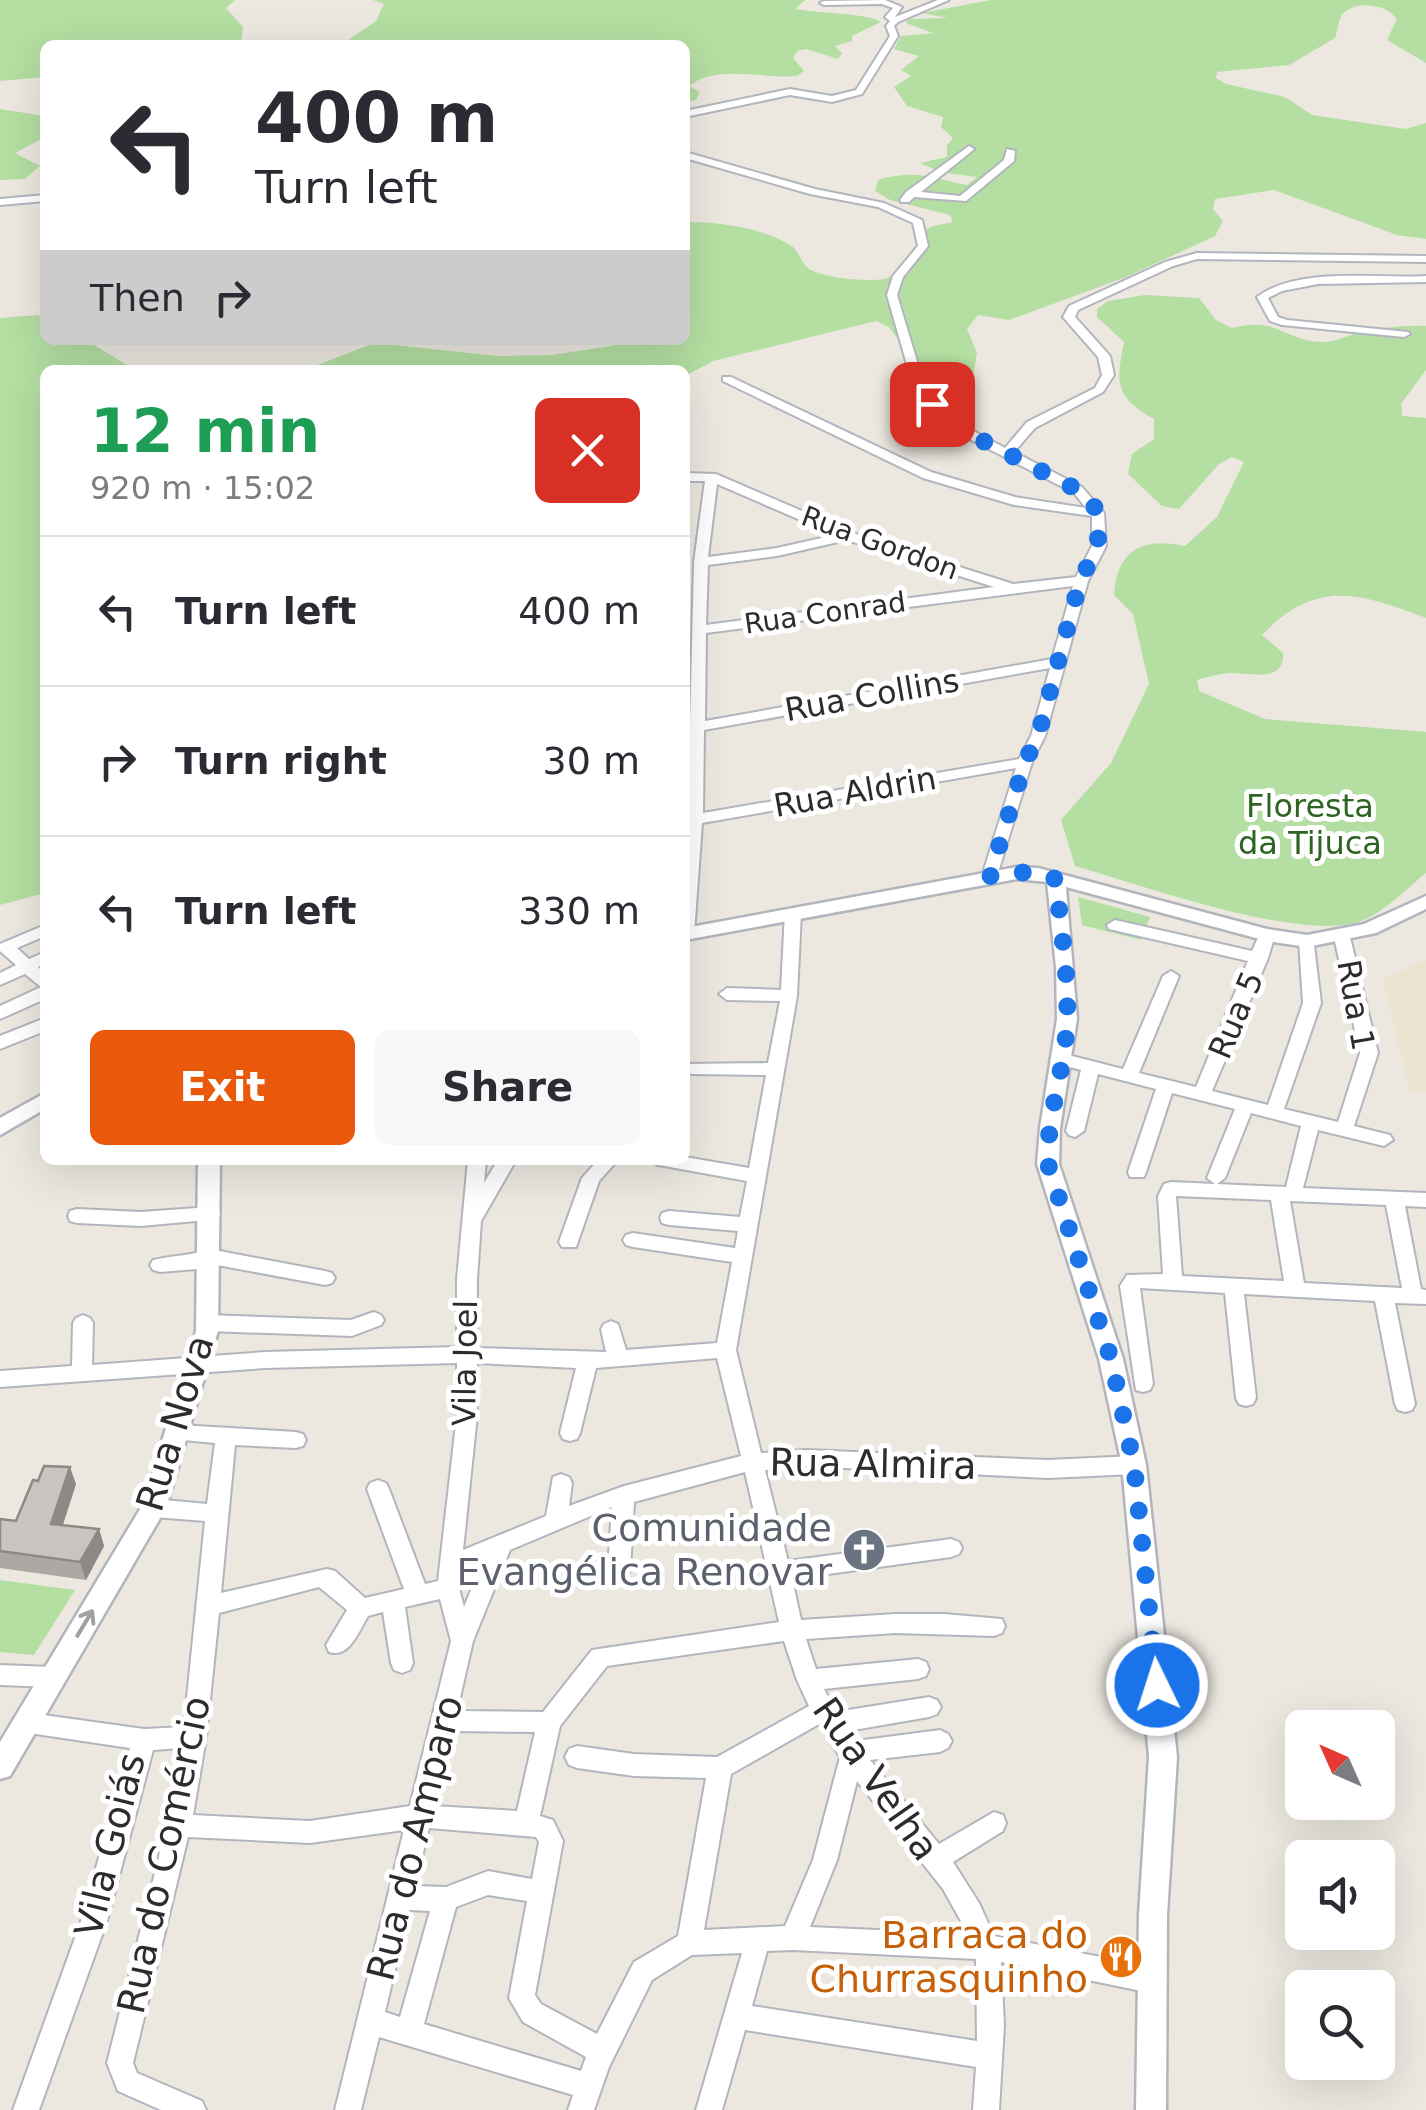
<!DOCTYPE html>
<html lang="en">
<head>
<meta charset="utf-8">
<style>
  body { margin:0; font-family:"DejaVu Sans",sans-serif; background:#f7f7f7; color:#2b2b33; height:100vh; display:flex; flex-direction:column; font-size:38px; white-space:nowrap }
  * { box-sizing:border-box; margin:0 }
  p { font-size:32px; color:#7c7c81 }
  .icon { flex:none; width:55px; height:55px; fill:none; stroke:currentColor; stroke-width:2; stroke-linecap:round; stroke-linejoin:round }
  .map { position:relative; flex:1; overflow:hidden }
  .side { position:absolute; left:40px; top:365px; width:650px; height:800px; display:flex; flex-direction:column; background:#fff; border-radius:15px; box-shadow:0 10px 40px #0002 }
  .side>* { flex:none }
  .banner { position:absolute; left:40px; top:40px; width:650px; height:305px; border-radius:15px; box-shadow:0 10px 40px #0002; background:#fff; color:#2b2b33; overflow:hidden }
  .needle { width:65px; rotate:315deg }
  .buttons { position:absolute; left:1285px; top:1710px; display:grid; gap:20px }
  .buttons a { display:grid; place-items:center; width:110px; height:110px; border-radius:15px; background:#fff; box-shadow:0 10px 40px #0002; font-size:50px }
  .pin { position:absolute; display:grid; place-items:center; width:85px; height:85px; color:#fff; margin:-42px; border-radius:20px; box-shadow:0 5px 15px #0006 }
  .me { position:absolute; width:110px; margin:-55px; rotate:356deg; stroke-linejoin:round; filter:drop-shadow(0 0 8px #0008) }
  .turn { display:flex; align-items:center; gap:35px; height:210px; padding:0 50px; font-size:45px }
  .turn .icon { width:130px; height:130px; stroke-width:2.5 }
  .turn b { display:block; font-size:70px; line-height:85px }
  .then { display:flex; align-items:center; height:95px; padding:0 50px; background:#0003; gap:20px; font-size:38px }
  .round { display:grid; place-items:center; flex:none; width:105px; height:105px; border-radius:15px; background:#f7f7f7 }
  .overview { display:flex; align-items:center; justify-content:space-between; height:170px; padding:0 50px }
  h1 { font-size:60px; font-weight:800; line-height:75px; color:#1e9e55 }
  .cta { display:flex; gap:20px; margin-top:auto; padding:20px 50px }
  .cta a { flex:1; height:115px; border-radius:15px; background:#ea580c; color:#fff; font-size:40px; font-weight:800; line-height:115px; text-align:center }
  .cta a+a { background:#f7f7f7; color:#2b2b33 }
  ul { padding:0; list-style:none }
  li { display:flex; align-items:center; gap:30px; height:150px; padding:0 50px; border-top:2px solid #e1e1e2 }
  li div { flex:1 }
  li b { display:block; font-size:38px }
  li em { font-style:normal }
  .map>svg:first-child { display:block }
  .education { fill:#ece4d1 }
  .green { fill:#b4dea2 }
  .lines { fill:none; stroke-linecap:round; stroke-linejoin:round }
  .minor-casing { stroke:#b3b5be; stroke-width:4 }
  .tertiary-casing { stroke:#b3b5be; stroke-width:5 }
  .minor { fill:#fff; fill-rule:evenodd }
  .tertiary { fill:#fff; fill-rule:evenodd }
  .wall { fill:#aca9a4 }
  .shaded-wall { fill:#8c8986 }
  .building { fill:#c8c4bf; stroke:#8c8986; stroke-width:2.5 }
  .oneway { stroke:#a0a0a0 }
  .route { stroke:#1a73e8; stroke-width:18; stroke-dasharray:0 32.4 }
  .labels { text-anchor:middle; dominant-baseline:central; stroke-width:10; stroke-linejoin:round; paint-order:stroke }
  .far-street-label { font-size:28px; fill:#2c2c2c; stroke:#fff }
  .street-label { font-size:32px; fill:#2c2c2c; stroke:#fff }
  .park-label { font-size:32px; fill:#2d6421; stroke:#fff }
  .near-street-label { font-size:38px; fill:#2c2c2c; stroke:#fff }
  .near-worship-label { font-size:38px; fill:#5b616d; stroke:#fff; text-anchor:end }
  .near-food-label { font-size:38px; fill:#c56008; stroke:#fff; text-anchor:end }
</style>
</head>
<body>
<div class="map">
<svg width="1426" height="2110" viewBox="0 0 1426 2110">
  <rect width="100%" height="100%" fill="#ece8e0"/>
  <!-- education -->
  <path class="education" d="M1426 959V1091H1410L1383 980Z"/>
  <!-- green -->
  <g class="green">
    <path d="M0 0H235L226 8 243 27 241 42 45 45V77L0 81Z"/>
    <path d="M373 0H805L795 9C815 13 867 13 881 22L852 36V41L835 46 842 53 838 59 806 49 797 51 793 58 804 71 797 76C763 79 717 64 689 86L700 92 696 100 685 102V45H341L376 21 384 4Z"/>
    <path d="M991 0H1426V63L1387 40 1397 19C1386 4 1358 0 1343 13 1338 20 1338 29 1335 38L1289 65 1217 72 1216 78 1226 84 1285 97 1312 115 1406 129 1426 123V239L1397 235 1274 190 1215 199 1213 209 1223 221 1215 236 1126 277 1009 320 978 315 967 329 977 353 973 376 957 389 935 390 889 327 876 321 713 361 685 376V370H304L375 343 498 356 552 355 611 346 621 340H685V222C719 222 760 227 790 245 800 251 800 262 808 268 820 278 867 282 883 279 899 276 914 256 922 244L915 236 933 226 953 222 950 215 890 200 875 191 878 180C917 169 930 178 967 185L977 177 940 172 920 163 947 157V145L953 138 941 127 943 117 907 106 894 87 911 76 901 70 919 56 894 49 901 36 933 33 906 23 907 19 948 18 922 13Z"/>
    <path d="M0 109 45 116V137L15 153 40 166 25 179 0 180Z"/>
    <path d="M1145 295 1199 298 1216 320 1232 328C1279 316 1283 341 1323 342 1334 342 1344 337 1354 334 1377 328 1402 325 1426 326V370L1401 404 1402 416 1426 418V618C1360 593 1316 578 1262 635L1283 653C1285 683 1250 673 1230 673 1219 674 1208 677 1197 680L1199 691 1265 719 1426 732V873C1405 890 1378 919 1351 924 1283 936 1144 886 1075 866L1061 820 1111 763 1149 684 1133 614 1114 595C1117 550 1142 537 1185 546L1217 517 1244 462 1232 457 1219 464 1179 509 1162 506 1128 474 1132 454 1154 439V419C1114 397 1116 382 1124 342L1097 317V309L1108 301Z"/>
    <path d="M37 315 45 318V340H86L135 370H45V893L0 905V318Z"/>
    <path d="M1078 897 1150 917 1141 940 1082 925Z"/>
    <path d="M0 1580 75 1590 34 1655 0 1652Z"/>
  </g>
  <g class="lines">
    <!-- minor casing -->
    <g class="minor-casing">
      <g id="minor">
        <path d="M885 0 902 7 895 17 938 0H949L898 22 894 26 898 36 862 94 832 102 790 95 685 117V111L790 89 832 96 856 90 890 36 886 26 890 21 885 17 893 8 882 4 824 5 820 3 824 1Z"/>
        <path d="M969 146 974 149 972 151 921 192 960 196 1004 160 1007 149 1015 151 1014 161 966 201 914 197 909 202H901L900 200 906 192Z"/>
        <path d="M685 152 815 189 884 203 922 220 928 246 903 277 897 295 925 388 966 427 1005 448 1027 422 1095 388 1102 375 1098 357 1063 317 1069 306 1165 262 1197 253 1426 256V262L1197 259 1173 266 1078 310 1075 317 1110 356 1114 375 1103 392 1035 428 1014 452 1082 487 1104 513 1106 546 1088 581 1045 736 1032 762 996 879H984L982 876 1016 768 702 823 694 934 685 939V816H687L690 733H685V725L690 724 694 562 705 481H685V473L716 474 853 533 1013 584 1076 577 1092 546V516L1014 505 923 478 723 381V377H731L931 472 1015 497 1086 508 1074 493 958 433 914 389 887 295 893 276 918 246 913 223 878 207 810 194 685 158ZM717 484 835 535 777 548 708 557ZM847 540 994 587 706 625 708 565 777 556ZM1073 586 1052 659 705 721 706 633ZM1050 668 1031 736 1019 759 703 813 704 730Z"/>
        <path d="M45 195V201L0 205V199Z"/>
        <path d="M1426 276V282L1318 284 1282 291 1268 298 1278 317 1287 320 1408 332 1410 334 1404 337 1282 325 1270 321 1257 297C1298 266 1376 279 1426 276Z"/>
        <path d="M793 908 801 913 797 996 736 1350 761 1453 806 1450 1048 1460 1134 1456 1141 1459 1145 1465 1141 1471 1134 1474 1048 1478 806 1466 765 1470 788 1561 951 1539 959 1542 962 1548 959 1554 951 1557 792 1579 801 1620 895 1614H944L1002 1619 1005 1626 1002 1633 994 1636 895 1633 806 1639 816 1669 918 1659 926 1662 929 1669 926 1676 918 1679 824 1689 836 1712 929 1697 937 1700 941 1707 937 1714 929 1717 848 1731 856 1741 940 1730 948 1734 952 1741 948 1748 940 1752 870 1760 939 1844 994 1812 1003 1815 1006 1823 1003 1831 953 1862 979 1903 994 1936 1151 1967 1160 1971 1164 1980 1160 1989 1151 1993 1001 1962 1004 2025 999 2110H973L976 2067 745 2030 722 2110H696L742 1953 692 1955 652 1980 609 2067 594 2110H568L573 2095 379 2037 361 2110H335L404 1830 310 1843 188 1837 133 2063 137 2073 202 2101 206 2110H161L118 2091 107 2063 158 1861 181 1748 153 1750 107 1921 39 2110H13L81 1921 130 1748 29 1733 21 1730 17 1723 21 1716 29 1713 144 1729 184 1727 205 1521 154 1517 146 1514 143 1508 146 1502 154 1499 207 1504 215 1443 172 1439 169 1433 172 1427 179 1425 296 1432 303 1434 306 1440 303 1446 296 1448 235 1445 221 1593 327 1569 335 1571 365 1598 404 1589 367 1489 370 1483 378 1480 386 1483 389 1489 425 1584 438 1581 457 1415V1363L265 1368 0 1387V1371L72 1366 73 1323 76 1318 83 1315 90 1318 93 1323 92 1365 265 1352 457 1347V1279L468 1160H486L484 1183 498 1160H516L481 1221 477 1279V1348L606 1352 601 1329 604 1324 611 1321 618 1324 626 1350 717 1343 732 1262 633 1247 626 1245 623 1240 626 1235 633 1233 735 1248 738 1231 669 1225 662 1223 660 1218 662 1213 669 1211 740 1217 747 1181 664 1166 657 1165 655 1160H685V1157L749 1168 766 1075 691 1074 685 1072V1064L768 1063 780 1001 727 1000 719 994 727 988 781 990 785 913ZM717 1358 741 1456 624 1486 569 1506 572 1483 569 1477 561 1474 553 1477 546 1516 463 1550 477 1415V1363L576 1368 560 1433 563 1439 570 1441 577 1439 580 1433 596 1368ZM745 1472 779 1622 592 1650 543 1712 457 1711 473 1641 510 1550 612 1507 608 1570 611 1577 619 1579 627 1577 630 1570 634 1502ZM483 1561 464 1607 459 1588 461 1570ZM319 1587 347 1610 326 1645 329 1652C349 1659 359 1631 368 1616L383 1612 391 1663 394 1670 402 1673 410 1670 413 1663 405 1607 440 1599 451 1641 410 1806 310 1821 193 1815 206 1738 219 1613ZM784 1641 797 1680 809 1706 717 1757 634 1754 577 1746 569 1749 565 1757 569 1765 577 1768 634 1776 706 1778 678 1936 634 1962 597 2034 541 2004 535 1995 563 1841 553 1820 540 1816 560 1726 607 1666ZM819 1724 840 1757 813 1860 785 1926 704 1930 731 1774ZM452 1731 535 1732 517 1811 434 1806ZM857 1781 943 1889 968 1934 810 1927 837 1860ZM429 1828 536 1837 539 1842 532 1879 488 1871 446 1887 415 1886ZM488 1895 527 1901 509 1998 523 2022 586 2057 581 2071 424 2024 456 1907ZM409 1910 430 1911 400 2017 385 2012ZM793 1950 976 1959 977 2041 752 2006 767 1951Z"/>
        <path d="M1115 920 1252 951 1261 931H1273L1275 935 1268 958 1212 1091 1268 1105 1303 1003 1299 941 1307 936 1313 937 1321 1003 1284 1109 1338 1122 1360 1053 1334 937 1342 932 1350 937 1378 1053 1354 1126 1390 1135 1393 1140 1384 1146 1318 1130 1303 1188 1426 1193V1207L1405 1206 1421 1289 1426 1290V1304L1395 1303 1415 1404 1412 1410 1405 1412 1398 1410 1395 1404 1375 1301 1244 1294 1256 1398 1253 1404 1246 1406 1239 1404 1236 1398 1225 1293 1140 1288 1153 1384 1150 1390 1143 1392 1136 1390 1120 1286 1127 1275 1163 1274 1158 1196 1164 1184 1171 1182 1215 1184 1207 1178 1235 1109 1172 1093 1146 1172 1144 1177H1130L1128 1172 1156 1089 1098 1074 1084 1131 1075 1137 1069 1135 1066 1131 1081 1070 1058 1064 1055 1060 1064 1054 1123 1069 1163 976 1171 971 1179 976 1139 1073 1196 1087 1248 961 1109 929 1107 925ZM1251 1113 1301 1126 1286 1187 1217 1184 1225 1178ZM1176 1196 1271 1200 1284 1281 1182 1276ZM1290 1201 1386 1205 1402 1288 1304 1283Z"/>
        <path d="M45 925V936L17 948 29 959 45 952V964L38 967 45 974V999L0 1019V1006L41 987 25 974 0 985V973L16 965 0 951V944Z"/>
        <path d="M45 1018V1031L0 1049V1036Z"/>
        <path d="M598 1160H618L599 1181 576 1247H562L559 1242 582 1178Z"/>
        <path d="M211 1207 218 1209 220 1214 218 1219 141 1226 77 1223 70 1221 68 1216 70 1211 77 1209 141 1212Z"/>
        <path d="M209 1249 325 1271 332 1273 335 1278 332 1283 325 1285 217 1265 209 1268 160 1272 153 1270 150 1265 153 1260C173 1255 192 1256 209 1249Z"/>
        <path d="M374 1312 381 1315 384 1320 381 1325 352 1336 207 1331 200 1328 197 1323 200 1318 207 1315 351 1320Z"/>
        <path d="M0 1665 52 1667 60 1670 63 1677 60 1684 52 1687 0 1685Z"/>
      </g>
    </g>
    <!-- tertiary casing -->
    <g class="tertiary-casing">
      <g id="tertiary">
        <path d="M1017 867 1038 868 1267 929 1307 935 1364 924 1426 896V909L1376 933 1307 947 1267 941 1066 887 1077 1019 1060 1128 1059 1164 1123 1359 1146 1465 1177 1757 1167 1915 1166 2110H1136L1139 1915 1149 1757 1122 1465 1099 1359 1037 1164 1040 1128 1057 1019 1056 967 1047 882 1017 879 685 940V928Z"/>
        <path d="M45 1093V1109L0 1135V1118Z"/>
        <path d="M198 1160H220L218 1331 166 1508 10 1776 0 1779V1742L142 1506 196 1331Z"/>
      </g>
    </g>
    <!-- minor -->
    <use href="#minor" class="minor"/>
    <!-- tertiary -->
    <use href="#tertiary" class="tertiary"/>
  </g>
  <!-- wall -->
  <path class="wall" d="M38 1481 76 1484 63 1525 99 1529 104 1546 86 1580 0 1568V1519L16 1521Z"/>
  <!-- shaded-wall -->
  <g class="shaded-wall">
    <path d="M70 1467 76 1484 57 1542 51 1524Z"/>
    <path d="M99 1529 104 1546 86 1580 80 1562Z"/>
  </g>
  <!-- building -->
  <path class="building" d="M44 1466 70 1467 51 1524 99 1529 80 1562 0 1551V1519L16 1521 33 1480 38 1481Z"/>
  <!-- one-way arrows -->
  <defs><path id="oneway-shaft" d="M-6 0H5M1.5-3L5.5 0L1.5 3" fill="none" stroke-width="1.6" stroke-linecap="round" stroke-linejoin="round" transform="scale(2.5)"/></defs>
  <use class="oneway" href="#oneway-shaft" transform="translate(85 1623) rotate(-59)"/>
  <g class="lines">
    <!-- route -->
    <path class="route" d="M932 404 962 430 1078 490 1089 498 1098 513V546L1080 581 1038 736 1025 762 990 876 1027 872 1056 879C1060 925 1069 973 1067 1019 1066 1068 1046 1116 1048 1164L1111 1359 1134 1465 1157 1685"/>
  </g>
  <!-- icons -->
  <defs>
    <g id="church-disc" transform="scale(2.25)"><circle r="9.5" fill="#6b7280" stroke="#fff"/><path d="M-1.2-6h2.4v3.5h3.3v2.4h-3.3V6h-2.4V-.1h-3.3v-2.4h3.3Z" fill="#fff"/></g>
    <g id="restaurant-disc" transform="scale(2.25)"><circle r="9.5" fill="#e8710a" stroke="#fff"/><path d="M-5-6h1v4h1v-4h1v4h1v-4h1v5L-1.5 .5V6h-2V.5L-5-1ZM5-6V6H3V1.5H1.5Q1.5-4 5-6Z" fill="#fff"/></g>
  </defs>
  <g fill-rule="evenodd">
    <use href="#church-disc" x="864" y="1550"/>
    <use href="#restaurant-disc" x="1121" y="1957"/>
  </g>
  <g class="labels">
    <!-- far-street labels -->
    <g class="far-street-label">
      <text transform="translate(880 543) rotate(20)">Rua Gordon</text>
      <text transform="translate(825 613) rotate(-8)">Rua Conrad</text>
    </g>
    <!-- street labels -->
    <g class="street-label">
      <text transform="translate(872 695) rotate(-10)">Rua Collins</text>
      <text transform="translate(855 792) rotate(-10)">Rua Aldrin</text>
      <text transform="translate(1356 1005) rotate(80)">Rua 1</text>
      <text transform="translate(1236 1015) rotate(-67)">Rua 5</text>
      <text transform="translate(465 1363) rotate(-89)">Vila Joel</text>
    </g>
    <!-- park labels -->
    <g class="park-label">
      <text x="1310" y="806">Floresta<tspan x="1310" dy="37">da Tijuca</tspan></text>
    </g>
    <!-- near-street labels -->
    <g class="near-street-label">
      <text transform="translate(175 1423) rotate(-73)">Rua Nova</text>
      <text transform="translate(873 1464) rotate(1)">Rua Almira</text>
      <text transform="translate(876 1779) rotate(55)">Rua Velha</text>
      <text transform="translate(415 1838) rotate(-76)">Rua do Amparo</text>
      <text transform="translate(110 1845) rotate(-76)">Vila Goiás</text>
      <text transform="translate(164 1855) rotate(-78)">Rua do Comércio</text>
    </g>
    <!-- near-worship labels -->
    <g class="near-worship-label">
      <text x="832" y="1528">Comunidade<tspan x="832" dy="44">Evangélica Renovar</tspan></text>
    </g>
    <!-- near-food labels -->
    <g class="near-food-label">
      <text x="1088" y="1935">Barraca do<tspan x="1088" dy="44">Churrasquinho</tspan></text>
    </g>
  </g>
</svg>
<div class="buttons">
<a><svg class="needle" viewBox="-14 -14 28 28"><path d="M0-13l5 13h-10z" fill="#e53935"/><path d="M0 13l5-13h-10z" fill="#7c7c81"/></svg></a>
<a><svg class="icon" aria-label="sound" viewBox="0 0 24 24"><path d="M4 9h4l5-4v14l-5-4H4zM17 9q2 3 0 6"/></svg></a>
<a><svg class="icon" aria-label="search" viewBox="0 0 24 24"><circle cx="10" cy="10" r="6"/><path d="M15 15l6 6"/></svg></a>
</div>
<div class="pin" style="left:932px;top:404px;background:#d93025"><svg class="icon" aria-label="arrive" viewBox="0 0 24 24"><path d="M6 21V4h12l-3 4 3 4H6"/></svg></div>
<svg class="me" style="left:1157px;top:1685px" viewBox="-20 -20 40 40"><circle r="17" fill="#1a73e8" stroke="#fff" stroke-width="3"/><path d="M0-11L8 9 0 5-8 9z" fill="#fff"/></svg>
<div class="banner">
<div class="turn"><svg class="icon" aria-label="left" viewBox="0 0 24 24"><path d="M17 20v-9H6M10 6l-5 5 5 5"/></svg><div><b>400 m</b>Turn left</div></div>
<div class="then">Then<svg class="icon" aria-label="right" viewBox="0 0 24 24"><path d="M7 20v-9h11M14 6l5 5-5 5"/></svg></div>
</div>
<section class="side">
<div class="overview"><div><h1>12 min</h1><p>920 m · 15:02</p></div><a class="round" style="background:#d93025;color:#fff"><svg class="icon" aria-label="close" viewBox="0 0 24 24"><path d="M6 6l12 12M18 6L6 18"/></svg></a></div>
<ul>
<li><svg class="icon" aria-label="left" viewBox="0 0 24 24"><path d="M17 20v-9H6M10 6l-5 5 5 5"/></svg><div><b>Turn left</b></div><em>400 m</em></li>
<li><svg class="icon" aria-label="right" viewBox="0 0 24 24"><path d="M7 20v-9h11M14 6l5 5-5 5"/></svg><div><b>Turn right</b></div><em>30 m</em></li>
<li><svg class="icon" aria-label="left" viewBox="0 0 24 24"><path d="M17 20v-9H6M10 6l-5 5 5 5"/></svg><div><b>Turn left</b></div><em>330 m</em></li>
</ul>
<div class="cta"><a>Exit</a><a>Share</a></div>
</section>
</div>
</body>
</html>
